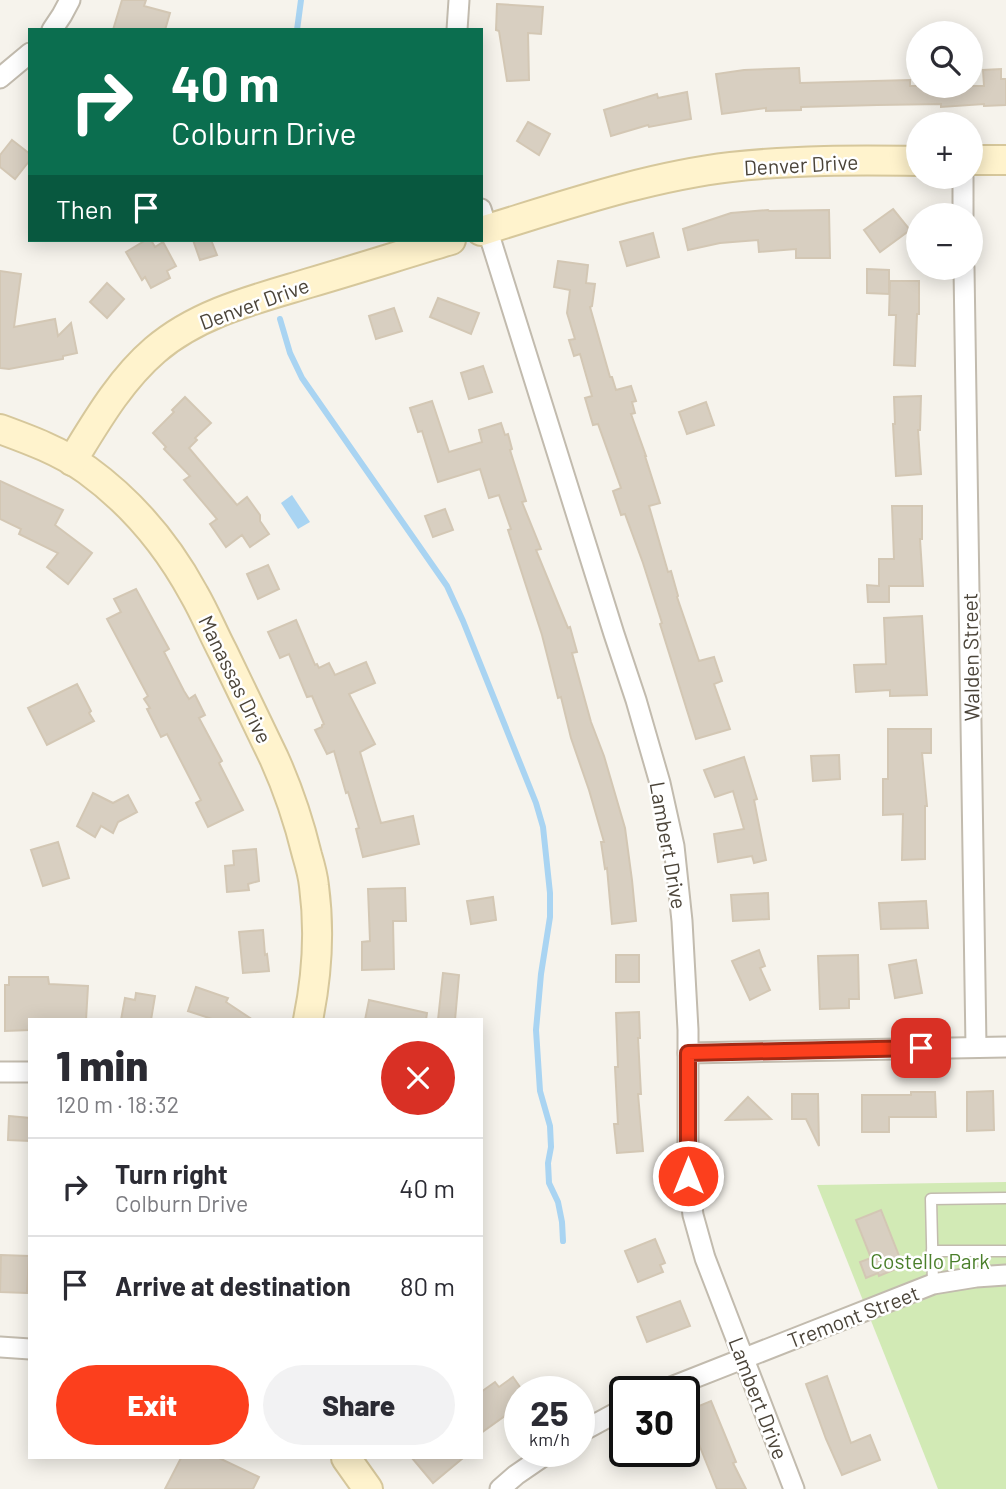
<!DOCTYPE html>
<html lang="en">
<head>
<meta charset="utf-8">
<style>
  body { margin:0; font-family:Barlow,sans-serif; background:#f2f2f3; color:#2b2b33; height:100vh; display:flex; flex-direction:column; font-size:26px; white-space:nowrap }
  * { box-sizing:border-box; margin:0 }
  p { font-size:23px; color:#7c7c81 }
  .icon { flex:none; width:38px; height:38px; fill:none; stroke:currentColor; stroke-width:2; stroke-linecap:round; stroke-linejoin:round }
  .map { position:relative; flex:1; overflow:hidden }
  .panel { position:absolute; left:28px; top:1018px; width:455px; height:441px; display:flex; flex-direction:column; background:#fff; border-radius:0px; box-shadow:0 4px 18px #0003 }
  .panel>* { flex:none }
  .top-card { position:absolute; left:28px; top:28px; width:455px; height:214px; border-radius:0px; box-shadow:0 4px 18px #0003; background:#0b6e4f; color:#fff; overflow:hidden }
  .buttons { position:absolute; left:906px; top:21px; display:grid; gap:14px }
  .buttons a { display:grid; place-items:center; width:77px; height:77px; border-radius:50%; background:#fff; box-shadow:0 4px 18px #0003; font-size:35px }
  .speed { position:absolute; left:504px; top:1376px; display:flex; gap:14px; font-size:35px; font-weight:700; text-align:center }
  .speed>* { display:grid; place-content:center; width:91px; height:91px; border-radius:50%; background:#fff; box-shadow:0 4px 18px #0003; line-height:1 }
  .speed small { font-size:18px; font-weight:400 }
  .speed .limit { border:4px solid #111; border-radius:10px; background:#fff; color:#111 }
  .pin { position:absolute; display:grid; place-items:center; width:60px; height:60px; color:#fff; margin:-30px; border-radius:14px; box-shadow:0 4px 10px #0006 }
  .me { position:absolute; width:77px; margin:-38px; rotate:0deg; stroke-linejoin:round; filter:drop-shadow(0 0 5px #0008) }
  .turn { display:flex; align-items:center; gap:24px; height:147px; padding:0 28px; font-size:32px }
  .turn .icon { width:91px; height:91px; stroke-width:2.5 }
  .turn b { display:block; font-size:49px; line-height:60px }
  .then { display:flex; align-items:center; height:66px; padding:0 28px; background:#0003; gap:14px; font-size:26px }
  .round { display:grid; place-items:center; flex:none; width:74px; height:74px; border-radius:37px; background:#f2f2f3 }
  .overview { display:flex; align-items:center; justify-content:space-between; height:119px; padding:0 28px }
  h1 { font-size:42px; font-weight:800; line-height:52px }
  .cta { display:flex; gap:14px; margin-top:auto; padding:14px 28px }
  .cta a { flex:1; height:80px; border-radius:42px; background:#fc3f1d; color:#fff; font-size:28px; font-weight:800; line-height:80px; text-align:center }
  .cta a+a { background:#f2f2f3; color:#2b2b33 }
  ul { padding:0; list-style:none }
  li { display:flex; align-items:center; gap:21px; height:98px; padding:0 28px; border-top:2px solid #e1e1e2 }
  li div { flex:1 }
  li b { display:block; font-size:26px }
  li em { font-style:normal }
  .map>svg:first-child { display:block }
  .green { fill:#d2eab5 }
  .water { fill:#a9d4f2 }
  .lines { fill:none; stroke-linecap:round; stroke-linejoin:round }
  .stream { stroke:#a9d4f2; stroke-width:6 }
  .building { fill:#d8cfc1; stroke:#d3c7b4; stroke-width:2 }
  .lane-casing { stroke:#c2bbae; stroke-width:13 }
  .street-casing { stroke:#c2bbae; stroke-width:23 }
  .secondary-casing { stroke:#d6c79b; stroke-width:32 }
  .lane { stroke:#fff; stroke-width:10 }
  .street { stroke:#fff; stroke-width:19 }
  .secondary { stroke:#fff3cd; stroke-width:28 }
  .route-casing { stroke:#a42913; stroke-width:18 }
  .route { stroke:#fc3f1d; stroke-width:12 }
  .labels { text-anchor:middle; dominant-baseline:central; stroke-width:5; stroke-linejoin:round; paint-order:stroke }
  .street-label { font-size:21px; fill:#4b4439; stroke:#fff }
  .park-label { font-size:21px; fill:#4a7f2a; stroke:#fff }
</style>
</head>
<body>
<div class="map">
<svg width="1006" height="1489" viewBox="0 0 1006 1489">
  <rect width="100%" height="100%" fill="#f6f3ec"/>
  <!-- green -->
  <path class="green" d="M1006 1182V1489H938L817 1185Z"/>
  <!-- water -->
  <path class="water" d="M292 495 310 522 298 529 281 503Z"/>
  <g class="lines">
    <!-- stream -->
    <g class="stream">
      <path d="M297 30 301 0"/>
      <path d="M280 319 290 353 302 378 447 586 463 621 536 803 543 827 550 893V917L541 974 536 1030 540 1091 550 1126 551 1147 548 1163 549 1183 558 1202 562 1222 563 1241"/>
    </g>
  </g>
  <!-- building -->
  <g class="building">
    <path d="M122 0H146L144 6 170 13 165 30H113Z"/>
    <path d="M497 4 543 7 541 34 528 33 529 80 507 81 499 31 496 30Z"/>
    <path d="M799 68 800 83 910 80V86H984L983 70 1001 69V79H1006V105L984 106V104L941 107V104L877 105 801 107V110L766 111V108L722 114 716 74 744 70Z"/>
    <path d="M687 92 691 119 649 127 648 125 611 136 604 110 657 94 658 98Z"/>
    <path d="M528 122 550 134 539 155 517 141Z"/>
    <path d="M12 140 30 154V160L15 179 0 167V155Z"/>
    <path d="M893 209 910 230 880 252 864 230Z"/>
    <path d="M768 210 769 211 829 210 830 258H796V249L759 252 758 240 720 243 688 250 683 229 731 213Z"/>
    <path d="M653 233 659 257 627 266 620 242Z"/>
    <path d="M146 240H151L155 247 163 242 176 266 167 271 170 278 151 288 145 277 142 280 126 252Z"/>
    <path d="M193 240H211L217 255 200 260Z"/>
    <path d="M558 261 588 265 586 283 595 284 592 306 590 307 610 377H612L616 390 631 386 636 401 632 402 635 413 631 414 646 456H645L660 503 649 506 668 572 671 571 678 596 677 597 699 661 714 657 722 681 714 684 730 729 696 739 660 624 662 623 643 563 625 514 621 515 613 491 621 488 598 424 593 425 585 398 592 396 580 354 574 356 569 340 575 339 567 313 570 290 554 287Z"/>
    <path d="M867 269 889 270V294L867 293Z"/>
    <path d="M0 271 21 274 14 327 55 319 58 336 71 323 77 353 63 356V359L9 369 0 368Z"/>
    <path d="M890 281H919V314H917L915 366 894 365 896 315H889Z"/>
    <path d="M107 283 124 299 107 318 90 302Z"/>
    <path d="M438 298 479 313 471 334 430 317Z"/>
    <path d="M394 308 402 331 376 339 369 316Z"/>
    <path d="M483 366 492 392 469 399 461 373Z"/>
    <path d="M921 396 920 430H918L921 474 896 476 893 424H895L894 397Z"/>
    <path d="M185 397 211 423 195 438 197 440 189 448 237 505 247 497 260 515V521L269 534 250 547 242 535 226 547 210 524 217 519 184 480 190 476 164 449 166 447 153 433 174 412 172 410Z"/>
    <path d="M432 401 449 452 482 442 479 430 501 423 505 435 508 434 512 449 510 450 526 501 522 502 541 549 536 550 568 628 570 627 577 652 572 653 591 722 604 756 625 828 632 880 636 921 612 924 607 868 605 869 601 842H604L589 790 571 738 561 697 558 698 542 635 508 530 511 529 499 495 489 498 480 469 438 482 422 431 418 432 410 408Z"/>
    <path d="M706 402 714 425 687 434 679 412Z"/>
    <path d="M0 481 63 510 55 525 92 553 68 584 47 567 58 553 19 534 21 529 0 519Z"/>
    <path d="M892 506H922V539H920L923 586H889V602H868L867 585 879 586V559H894Z"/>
    <path d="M445 509 453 530 433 537 425 516Z"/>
    <path d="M268 565 279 589 258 599 247 574Z"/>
    <path d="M136 589 169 649 164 652 184 691 189 699 195 695 205 715 199 718 222 761 219 763 243 810 208 827 196 803 201 800 167 734 161 737 147 709 150 708 144 699 148 696 107 619 121 612 114 599Z"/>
    <path d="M922 616 927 695 890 696V690L856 692 854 665 886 664 884 618Z"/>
    <path d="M296 620 315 665 317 664 319 668 329 663 335 675 366 662 375 683 349 694 375 744 360 752 381 823 413 816 419 844 363 857 356 829 359 828 348 792 346 793 334 751 327 754 315 730 322 727V725L324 724 312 696 307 697 289 654 280 658 268 632Z"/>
    <path d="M77 684 91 711 89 713 94 721 47 745 28 708Z"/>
    <path d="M888 729H931V753H922L927 806H925V859L902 860 903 814 883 815V779H888Z"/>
    <path d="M839 755 840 779 813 781 811 756Z"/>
    <path d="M744 757 757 799 754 800 766 860 754 863 752 856 718 862 714 834 744 829 733 791 715 797 704 770Z"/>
    <path d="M93 793 113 803 128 795 137 812 118 822 113 833 101 826 95 837 77 826Z"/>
    <path d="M58 842 69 878 43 886 31 850Z"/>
    <path d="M256 849 259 881 248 884 249 890 227 892 225 866 234 865 233 851Z"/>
    <path d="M405 888 406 921H393L394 969 362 970V942L370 941 368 889Z"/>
    <path d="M768 893 769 919 733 921 731 895Z"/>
    <path d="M493 897 496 920 471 924 467 901Z"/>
    <path d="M926 901 928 928 881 929 879 903Z"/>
    <path d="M263 930 265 955 267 954 269 971 243 973 239 932Z"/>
    <path d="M759 950 765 966 760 968 770 990 750 1000 732 961Z"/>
    <rect x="616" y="955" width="23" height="27"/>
    <path d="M858 955 859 999H849V1008L820 1009 818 956Z"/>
    <path d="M916 960 922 993 895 998 889 965Z"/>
    <path d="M443 973 459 975 455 1020H438Z"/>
    <path d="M9 977H48L49 984 88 986 86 1020H30V1030L5 1031V985H9Z"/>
    <path d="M196 987 228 998 226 1002 253 1020H215L188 1011Z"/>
    <path d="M136 993 155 996 151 1020H121L125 998 135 1000Z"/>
    <path d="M369 1000 427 1013 426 1020H365Z"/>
    <path d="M639 1012 640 1038H638L641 1094H638L643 1151 617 1153 614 1124H618L615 1067H618L616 1013Z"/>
    <path d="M993 1091 994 1130 967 1131V1092Z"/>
    <path d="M911 1092H935L936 1117H889V1132H862V1095H911Z"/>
    <path d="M792 1094H818L819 1146 806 1119H792Z"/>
    <path d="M748 1097 771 1119 726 1120Z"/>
    <path d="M9 1116 30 1118V1141L8 1140Z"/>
    <path d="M881 1210 903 1266 879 1276 878 1273 866 1278 860 1262 871 1258 856 1220Z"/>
    <path d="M655 1239 665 1263 660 1265 663 1272 638 1282 625 1251Z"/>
    <path d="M1 1255 29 1256 27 1293 0 1292Z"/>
    <path d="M680 1301 690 1326 647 1342 637 1317Z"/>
    <path d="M827 1376 851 1443 870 1435 880 1460 842 1475 826 1439 806 1384Z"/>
    <path d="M513 1377 520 1387V1405L481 1433V1392L495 1382 499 1387Z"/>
    <path d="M711 1401 736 1462 733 1463 746 1489H717L698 1442 684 1448V1420L690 1417 687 1411Z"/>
    <path d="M181 1458H219L259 1477 253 1489H165Z"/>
    <path d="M412 1458H463L433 1483Z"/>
  </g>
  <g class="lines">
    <!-- lane casing -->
    <g class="lane-casing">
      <g id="lane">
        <path d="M932 1251H1006"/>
        <path d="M933 1284 931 1199 1006 1198"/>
      </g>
    </g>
    <!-- street casing -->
    <g class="street-casing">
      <g id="street">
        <path d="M52 30 62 15 70 0"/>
        <path d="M457 30 459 0"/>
        <path d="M0 78 30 53"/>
        <path d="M963 177V215"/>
        <path d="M481 209 614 634 636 700 660 783 674 846 682 921 688 1030V1176L693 1215 705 1258 794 1489"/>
        <path d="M964 268 976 1047"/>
        <path d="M688 1053 1006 1047"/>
        <path d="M0 1072H30"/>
        <path d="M0 1347 30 1349"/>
        <path d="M661 1391 933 1284 976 1277 1006 1275"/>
        <path d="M579 1433 625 1408"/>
        <path d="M500 1489 516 1475 551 1451"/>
      </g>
    </g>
    <!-- secondary casing -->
    <g class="secondary-casing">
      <g id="secondary">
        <path d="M971 160H1006"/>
        <path d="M481 231C563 206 646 177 731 167 793 160 856 160 919 161"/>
        <path d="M0 429C30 440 60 451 87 470 131 502 168 546 194 594 205 613 213 633 223 652 240 687 257 723 274 758 288 789 299 822 307 855 310 865 313 876 314 886 320 931 317 976 308 1020"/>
        <path d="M72 461C96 422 120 380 155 350 198 313 256 299 309 283 357 269 404 254 451 240"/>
        <path d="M346 1458 368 1489"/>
      </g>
    </g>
    <!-- lane -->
    <use href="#lane" class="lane"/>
    <!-- street -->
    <use href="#street" class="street"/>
    <!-- secondary -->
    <use href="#secondary" class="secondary"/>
  </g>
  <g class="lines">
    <!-- route casing -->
    <g class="route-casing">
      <path id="route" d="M688 1176V1053L921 1048"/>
    </g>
    <!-- route -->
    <use href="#route" class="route"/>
  </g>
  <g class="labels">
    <!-- street labels -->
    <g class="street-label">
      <text transform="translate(801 164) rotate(-3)">Denver Drive</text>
      <text transform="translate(254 303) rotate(-20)">Denver Drive</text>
      <text transform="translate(970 657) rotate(-91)">Walden Street</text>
      <text transform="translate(236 679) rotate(64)">Manassas Drive</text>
      <text transform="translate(669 845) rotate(80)">Lambert Drive</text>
      <text transform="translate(853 1316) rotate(-21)">Tremont Street</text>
      <text transform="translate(759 1398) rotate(69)">Lambert Drive</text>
    </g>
    <!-- park labels -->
    <g class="park-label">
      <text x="930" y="1260">Costello Park</text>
    </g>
  </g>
</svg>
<div class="buttons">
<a><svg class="icon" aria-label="search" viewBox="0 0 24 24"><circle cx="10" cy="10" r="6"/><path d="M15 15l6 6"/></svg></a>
<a>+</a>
<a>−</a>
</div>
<div class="speed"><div>25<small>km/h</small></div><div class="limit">30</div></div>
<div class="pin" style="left:921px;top:1048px;background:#d93025"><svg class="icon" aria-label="arrive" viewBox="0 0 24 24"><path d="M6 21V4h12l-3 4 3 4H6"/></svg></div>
<svg class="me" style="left:688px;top:1176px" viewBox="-20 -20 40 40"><circle r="17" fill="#fc3f1d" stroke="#fff" stroke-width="3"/><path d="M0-11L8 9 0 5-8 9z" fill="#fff"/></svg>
<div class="top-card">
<div class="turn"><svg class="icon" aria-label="right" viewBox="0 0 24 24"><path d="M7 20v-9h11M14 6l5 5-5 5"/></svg><div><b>40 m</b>Colburn Drive</div></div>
<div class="then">Then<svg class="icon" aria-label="arrive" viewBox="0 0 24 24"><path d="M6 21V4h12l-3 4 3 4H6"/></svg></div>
</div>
<section class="panel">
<div class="overview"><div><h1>1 min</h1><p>120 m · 18:32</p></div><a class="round" style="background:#d93025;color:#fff"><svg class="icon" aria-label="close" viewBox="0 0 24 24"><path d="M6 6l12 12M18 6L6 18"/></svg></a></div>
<ul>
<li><svg class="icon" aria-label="right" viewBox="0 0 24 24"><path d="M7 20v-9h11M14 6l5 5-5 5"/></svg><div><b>Turn right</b><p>Colburn Drive</p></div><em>40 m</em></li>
<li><svg class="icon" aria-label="arrive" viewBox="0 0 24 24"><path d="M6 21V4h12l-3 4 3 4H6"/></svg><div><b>Arrive at destination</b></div><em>80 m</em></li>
</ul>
<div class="cta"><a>Exit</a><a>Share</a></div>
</section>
</div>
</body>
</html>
